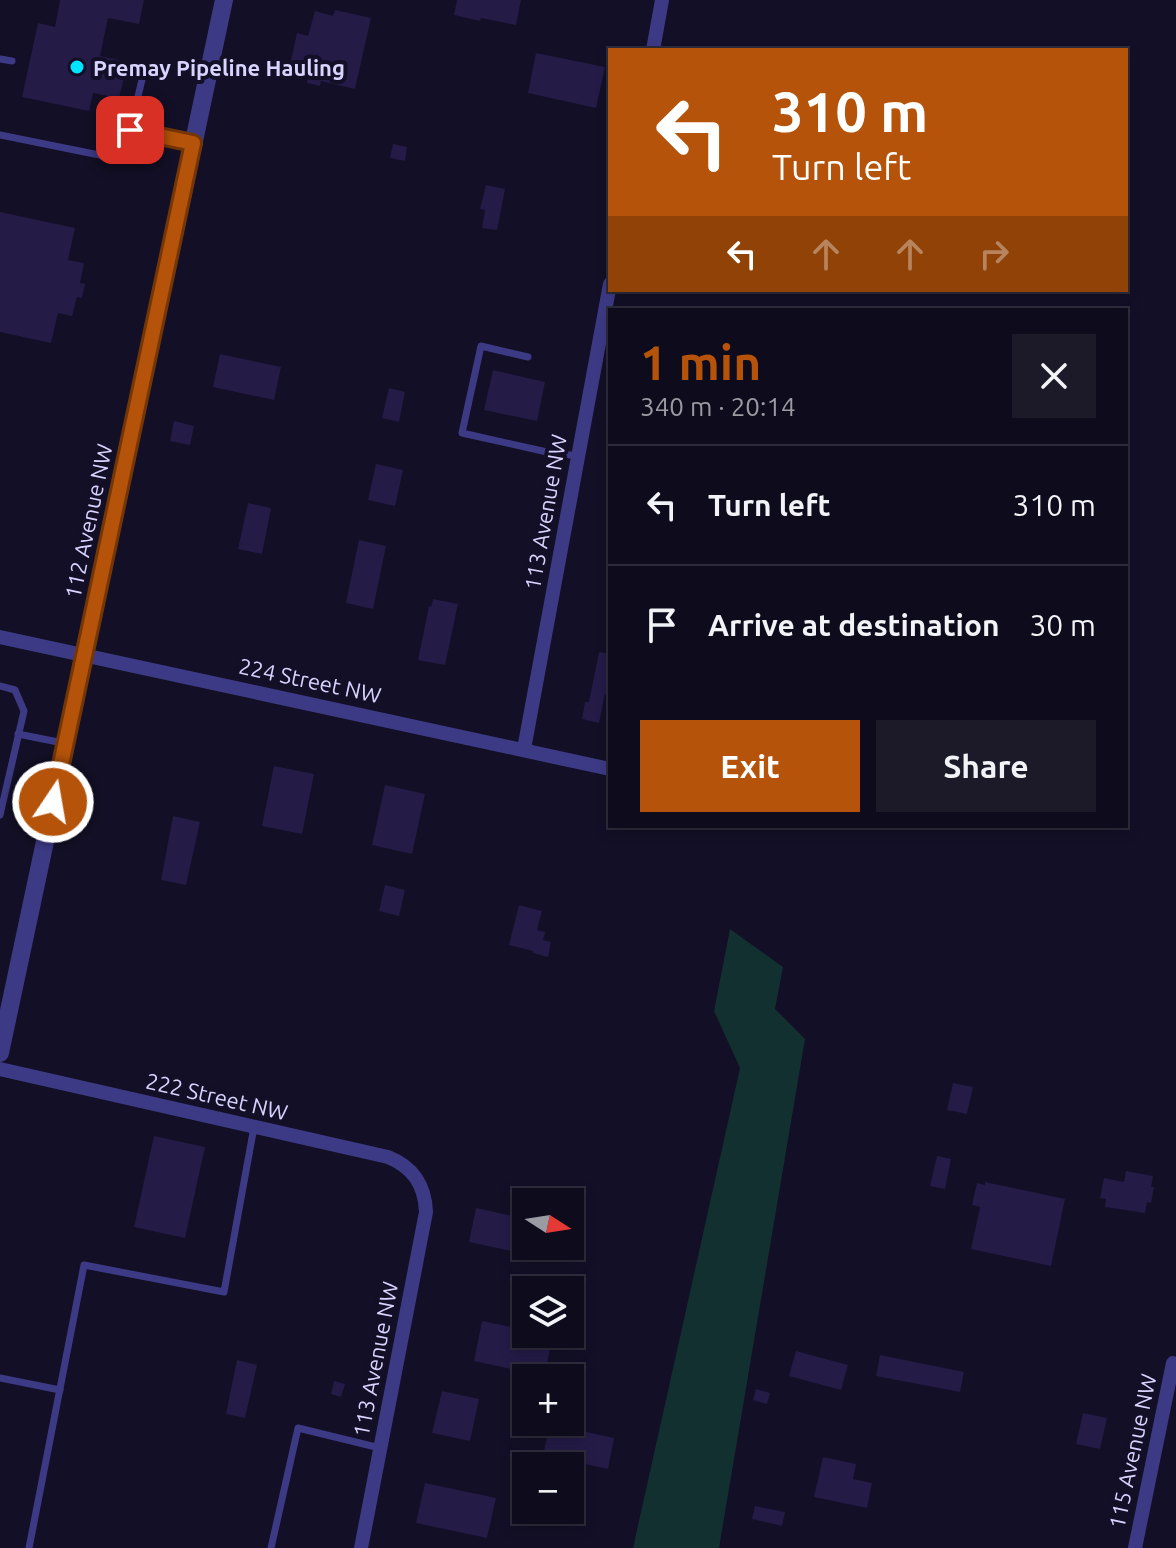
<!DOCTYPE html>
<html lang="en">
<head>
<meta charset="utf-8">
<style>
  body { margin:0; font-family:Ubuntu,sans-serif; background:#1c1929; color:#f1f3f6; height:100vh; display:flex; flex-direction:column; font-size:30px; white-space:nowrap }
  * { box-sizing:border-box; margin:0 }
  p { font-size:26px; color:#9b9ba3 }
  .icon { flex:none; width:44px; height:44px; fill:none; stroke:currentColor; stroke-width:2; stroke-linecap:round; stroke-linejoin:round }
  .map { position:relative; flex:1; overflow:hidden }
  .side { position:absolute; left:608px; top:308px; width:520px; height:520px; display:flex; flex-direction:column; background:#0e0b1c; border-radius:0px; box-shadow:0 4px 12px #0003,0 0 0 2px #2e2b3b }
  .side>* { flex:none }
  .banner { position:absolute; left:608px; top:48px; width:520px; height:244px; border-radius:0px; box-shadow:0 4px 12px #0003,0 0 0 2px #2e2b3b; background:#b45309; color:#fff; overflow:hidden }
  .needle { width:52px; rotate:102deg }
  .buttons { position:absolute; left:512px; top:1188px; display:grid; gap:16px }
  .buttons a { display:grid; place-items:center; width:72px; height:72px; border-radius:0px; background:#0e0b1c; box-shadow:0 4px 12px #0003,0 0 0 2px #2e2b3b; font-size:40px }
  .pin { position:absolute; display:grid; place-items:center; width:68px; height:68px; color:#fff; margin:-34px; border-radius:16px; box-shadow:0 4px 12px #0006 }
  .me { position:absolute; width:88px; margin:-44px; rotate:12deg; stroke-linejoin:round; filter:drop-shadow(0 0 6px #0008) }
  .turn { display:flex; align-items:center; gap:28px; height:168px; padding:0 32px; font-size:36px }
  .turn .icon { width:104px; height:104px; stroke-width:2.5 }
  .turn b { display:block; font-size:56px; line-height:68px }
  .lanes { display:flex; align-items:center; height:76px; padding:0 32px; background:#0003; justify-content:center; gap:40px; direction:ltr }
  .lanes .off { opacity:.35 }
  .round { display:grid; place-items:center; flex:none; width:84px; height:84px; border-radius:0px; background:#1c1929 }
  .overview { display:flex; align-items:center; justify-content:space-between; height:136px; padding:0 32px }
  h1 { font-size:48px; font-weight:700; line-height:60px; color:#b45309 }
  .action { display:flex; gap:16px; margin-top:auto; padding:16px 32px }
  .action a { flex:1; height:92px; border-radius:0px; background:#b45309; color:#fff; font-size:32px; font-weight:700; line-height:92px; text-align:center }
  .action a+a { background:#1c1929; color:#f1f3f6 }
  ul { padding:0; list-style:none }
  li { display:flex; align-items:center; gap:24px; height:120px; padding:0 32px; border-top:2px solid #2e2b3b }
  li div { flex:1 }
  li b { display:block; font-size:30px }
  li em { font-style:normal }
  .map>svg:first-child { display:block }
  .green { fill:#12302f }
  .building { fill:#241b47 }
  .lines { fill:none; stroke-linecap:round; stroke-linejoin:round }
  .service { stroke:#3d3a85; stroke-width:7 }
  .minor { stroke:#3d3a85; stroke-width:14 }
  .tertiary { stroke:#3d3a85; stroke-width:18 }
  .route-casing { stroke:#753606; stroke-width:20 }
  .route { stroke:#b45309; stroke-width:14 }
  .poi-dot { fill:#00e5ff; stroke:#130f26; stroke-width:3 }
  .labels { text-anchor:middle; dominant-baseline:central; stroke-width:8; stroke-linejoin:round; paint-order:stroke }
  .poi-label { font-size:22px; font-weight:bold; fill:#d9d4ff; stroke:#130f26; text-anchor:start }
  .street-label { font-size:22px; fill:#d9d4ff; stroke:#130f26 }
</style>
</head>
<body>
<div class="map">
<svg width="1176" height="1548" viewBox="0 0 1176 1548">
  <rect width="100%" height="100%" fill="#130f26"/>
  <!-- green -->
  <path class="green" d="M730 929 783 967 775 1009 805 1039 719 1548H633L740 1068 714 1011Z"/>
  <!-- building -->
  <g class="building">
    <path d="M60 0H144L139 24 108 18 100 56 127 62 123 82 119 98 93 93 89 111 22 97 38 23 55 27Z"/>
    <path d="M457 0H521L516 25 481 18 480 21 454 15Z"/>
    <path d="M335 10 371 18 355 89 321 81 320 86 307 83 308 78 288 74 297 33 308 36 315 11 333 16Z"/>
    <path d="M536 53 605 67 596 108 528 93Z"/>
    <path d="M393 144 407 147 405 161 390 158Z"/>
    <path d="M486 185 505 189 497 230 482 228 485 210 480 209Z"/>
    <path d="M0 212 75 228 68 260 84 263 80 283 85 284 82 298 77 297 72 316 58 313 51 343 0 332Z"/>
    <path d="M220 354 281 367 274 400 213 387Z"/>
    <path d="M493 370 545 382 537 421 484 410Z"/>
    <path d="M389 388 405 392 399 422 382 418Z"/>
    <path d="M174 421 194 426 190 445 170 441Z"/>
    <path d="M376 464 403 470 395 506 368 500Z"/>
    <path d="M248 503 271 508 262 554 238 549Z"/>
    <path d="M359 540 386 546 373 609 346 603Z"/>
    <path d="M433 599 458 604 445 665 418 660 429 606 431 607Z"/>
    <path d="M599 652 610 654V695L605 694 599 723 582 719 585 702H589Z"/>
    <path d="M274 766 314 774 302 834 262 826Z"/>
    <path d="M385 785 425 794 412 854 372 845Z"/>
    <path d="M173 816 200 822 186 885 161 880Z"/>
    <path d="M385 885 405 890 399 916 379 911Z"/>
    <path d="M519 905 542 911 537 930 545 932 543 940 551 942 548 957 533 953V951L509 945Z"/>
    <path d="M953 1083 973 1087 967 1114 947 1110Z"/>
    <path d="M154 1136 205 1147 185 1238 134 1227Z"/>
    <path d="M937 1156 951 1159 945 1189 930 1186Z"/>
    <path d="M1126 1171 1153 1176 1151 1187H1154L1151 1203 1147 1202 1145 1213 1105 1207 1106 1199 1100 1198 1104 1178 1124 1182Z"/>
    <path d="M985 1182 1065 1199 1051 1266 971 1249 980 1207 972 1205 977 1183 985 1185Z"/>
    <path d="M476 1208 526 1219V1246H552L549 1259 469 1242Z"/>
    <path d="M482 1321 526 1330V1334L553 1336 544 1376 474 1361Z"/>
    <path d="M796 1351 848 1365 841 1390 789 1376Z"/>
    <path d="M880 1355 964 1372 960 1392 876 1376Z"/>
    <path d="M237 1360 257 1365 245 1418 226 1414Z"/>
    <path d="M334 1381 345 1384 341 1397 331 1394Z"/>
    <path d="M756 1389 770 1393 767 1404 753 1400Z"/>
    <path d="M442 1391 479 1399 470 1441 432 1433Z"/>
    <path d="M1083 1413 1107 1418 1100 1449 1076 1444Z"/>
    <path d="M550 1424 614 1438 608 1469 543 1455Z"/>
    <path d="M823 1457 856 1464 853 1479 872 1483 867 1508 814 1497Z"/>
    <path d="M425 1483 496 1498 487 1538 416 1523Z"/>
    <path d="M755 1506 785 1512 782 1526 752 1519Z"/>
  </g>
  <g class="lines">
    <!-- service -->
    <g class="service">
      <path d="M0 59 12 61"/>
      <path d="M145 67 130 130 191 142"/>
      <path d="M0 135 124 160 130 130"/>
      <path d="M528 357 481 346 462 433 547 452 578 456"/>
      <path d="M0 686 15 690 24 711 0 815"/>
      <path d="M18 734 63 743"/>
      <path d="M0 1378 60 1390"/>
      <path d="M29 1548 84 1265 224 1292 254 1127"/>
      <path d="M271 1548 298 1428 380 1448"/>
    </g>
    <!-- minor -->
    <g class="minor">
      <path d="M653 50 662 0"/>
      <path d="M0 637 610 769"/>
      <path d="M524 749 610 284"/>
      <path d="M0 1069 388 1157C413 1167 425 1185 426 1212L361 1548"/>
      <path d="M1135 1548 1173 1363"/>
    </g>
    <!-- tertiary -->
    <path class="tertiary" d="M0 1053 224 0"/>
  </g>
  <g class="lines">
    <!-- route casing -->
    <g class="route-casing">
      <path id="route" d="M53 802 193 143 130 130"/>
    </g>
    <!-- route -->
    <use href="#route" class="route"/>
  </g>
  <!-- markers -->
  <circle class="poi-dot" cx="77" cy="67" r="8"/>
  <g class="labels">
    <!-- poi labels -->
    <g class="poi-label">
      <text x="93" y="67">Premay Pipeline Hauling</text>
    </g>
    <!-- street labels -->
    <g class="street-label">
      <text transform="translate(545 512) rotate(-80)">113 Avenue NW</text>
      <text transform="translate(88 521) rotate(-78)">112 Avenue NW</text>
      <text transform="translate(310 680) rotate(12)">224 Street NW</text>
      <text transform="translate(217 1096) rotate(13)">222 Street NW</text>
      <text transform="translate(375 1359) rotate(-79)">113 Avenue NW</text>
      <text transform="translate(1132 1451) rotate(-78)">115 Avenue NW</text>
    </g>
  </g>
</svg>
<div class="buttons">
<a><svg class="needle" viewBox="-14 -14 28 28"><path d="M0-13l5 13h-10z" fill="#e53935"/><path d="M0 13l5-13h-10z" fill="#9b9ba3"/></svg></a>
<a><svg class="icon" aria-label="layers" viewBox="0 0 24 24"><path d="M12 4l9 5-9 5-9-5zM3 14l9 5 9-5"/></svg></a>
<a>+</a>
<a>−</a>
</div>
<div class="pin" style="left:130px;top:130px;background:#d93025"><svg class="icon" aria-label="arrive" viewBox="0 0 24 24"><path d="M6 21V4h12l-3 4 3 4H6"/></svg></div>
<svg class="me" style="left:53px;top:802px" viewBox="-20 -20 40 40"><circle r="17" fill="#b45309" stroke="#fff" stroke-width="3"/><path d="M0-11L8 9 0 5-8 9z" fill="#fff"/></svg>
<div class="banner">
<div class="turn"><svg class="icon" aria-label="left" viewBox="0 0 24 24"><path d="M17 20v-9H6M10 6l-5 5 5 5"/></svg><div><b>310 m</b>Turn left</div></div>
<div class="lanes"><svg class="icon" aria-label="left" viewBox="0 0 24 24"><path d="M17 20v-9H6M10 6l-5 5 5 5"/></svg><svg class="icon off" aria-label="ahead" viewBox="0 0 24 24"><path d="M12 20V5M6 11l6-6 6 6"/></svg><svg class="icon off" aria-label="ahead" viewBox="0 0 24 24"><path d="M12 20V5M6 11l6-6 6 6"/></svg><svg class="icon off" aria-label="right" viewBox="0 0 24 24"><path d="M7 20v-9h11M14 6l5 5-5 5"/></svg></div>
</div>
<section class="side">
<div class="overview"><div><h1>1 min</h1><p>340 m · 20:14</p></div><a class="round"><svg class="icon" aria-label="close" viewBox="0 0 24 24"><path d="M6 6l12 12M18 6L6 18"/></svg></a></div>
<ul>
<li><svg class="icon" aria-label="left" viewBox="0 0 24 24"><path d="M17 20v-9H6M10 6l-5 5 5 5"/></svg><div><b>Turn left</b></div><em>310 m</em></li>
<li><svg class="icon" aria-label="arrive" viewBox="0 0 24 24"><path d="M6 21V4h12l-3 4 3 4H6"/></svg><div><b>Arrive at destination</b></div><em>30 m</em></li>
</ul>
<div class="action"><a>Exit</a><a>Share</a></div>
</section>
</div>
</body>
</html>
